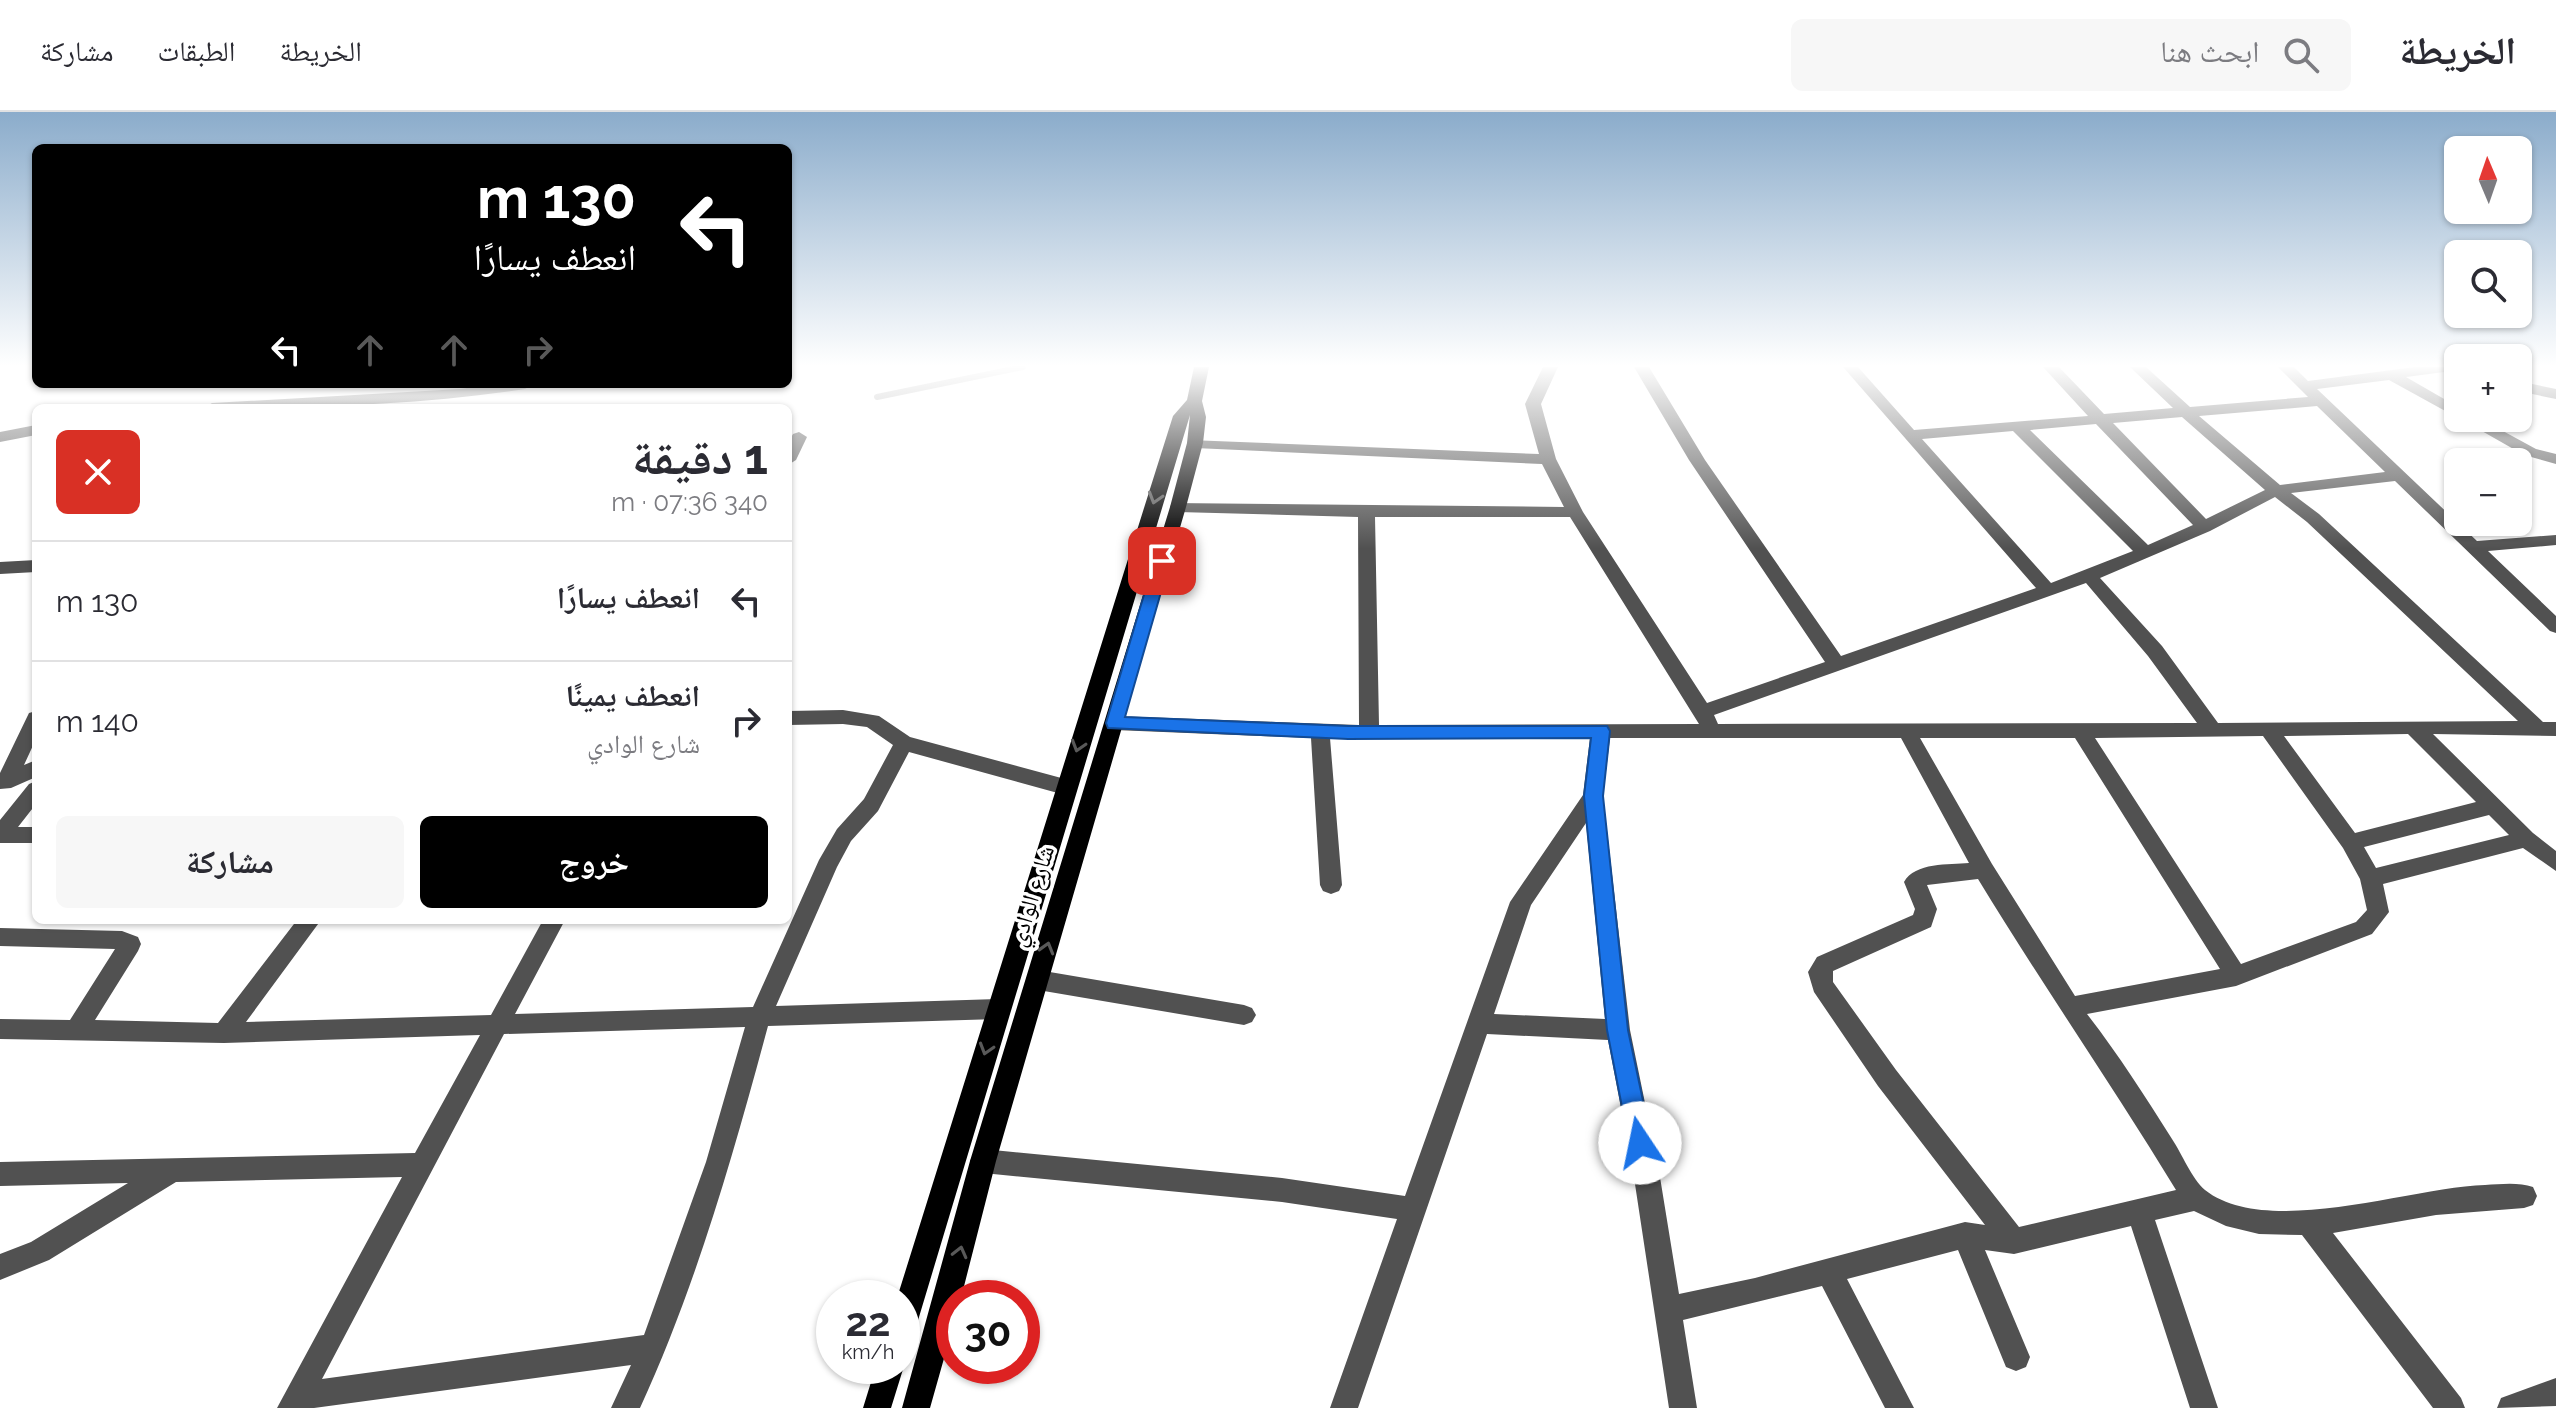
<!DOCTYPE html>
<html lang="ar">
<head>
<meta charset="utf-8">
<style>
  body { margin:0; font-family:Raleway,"Noto Naskh Arabic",sans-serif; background:#f7f7f7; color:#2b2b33; direction:rtl; height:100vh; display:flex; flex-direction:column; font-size:30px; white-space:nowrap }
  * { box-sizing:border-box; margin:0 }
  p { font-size:26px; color:#7c7c81 }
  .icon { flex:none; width:44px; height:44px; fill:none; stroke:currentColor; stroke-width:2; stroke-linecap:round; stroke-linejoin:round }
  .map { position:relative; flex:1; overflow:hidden; direction:ltr }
  .details { position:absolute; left:32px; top:292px; width:760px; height:520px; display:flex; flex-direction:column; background:#fff; border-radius:12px; box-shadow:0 2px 6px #0004; direction:rtl }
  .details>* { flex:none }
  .top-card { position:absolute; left:32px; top:32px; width:760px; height:244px; border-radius:12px; box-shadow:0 2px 6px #0004; direction:rtl; background:#000; color:#fff; overflow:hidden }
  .needle { width:52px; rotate:358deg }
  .tools { position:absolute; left:2444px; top:24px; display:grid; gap:16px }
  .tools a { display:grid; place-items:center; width:88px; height:88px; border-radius:12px; background:#fff; box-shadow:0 2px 6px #0004; font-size:40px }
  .speed { position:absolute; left:816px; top:1168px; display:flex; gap:16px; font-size:40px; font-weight:700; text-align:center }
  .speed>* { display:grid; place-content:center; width:104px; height:104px; border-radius:50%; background:#fff; box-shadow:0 2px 6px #0004; line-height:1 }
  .speed small { font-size:20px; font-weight:400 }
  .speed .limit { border:12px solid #d22; background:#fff; color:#111 }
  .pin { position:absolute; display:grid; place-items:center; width:68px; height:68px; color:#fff; margin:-34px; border-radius:16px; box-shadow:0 4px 12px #0006 }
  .me { position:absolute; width:88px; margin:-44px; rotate:349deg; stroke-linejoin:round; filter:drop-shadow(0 0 6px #0008) }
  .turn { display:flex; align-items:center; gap:28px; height:168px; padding:0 24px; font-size:36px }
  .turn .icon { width:104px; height:104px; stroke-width:2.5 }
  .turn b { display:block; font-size:56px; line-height:68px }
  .lanes { display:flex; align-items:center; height:76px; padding:0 24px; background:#0003; justify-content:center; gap:40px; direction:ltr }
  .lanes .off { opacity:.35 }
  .round { display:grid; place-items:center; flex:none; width:84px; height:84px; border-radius:12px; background:#f7f7f7 }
  .summary { display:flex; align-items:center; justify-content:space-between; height:136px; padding:0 24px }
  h1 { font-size:48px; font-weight:700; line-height:60px }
  .button { display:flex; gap:16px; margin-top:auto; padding:16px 24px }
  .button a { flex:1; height:92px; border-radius:12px; background:#000; color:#fff; font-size:32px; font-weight:700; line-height:92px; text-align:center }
  .button a+a { background:#f7f7f7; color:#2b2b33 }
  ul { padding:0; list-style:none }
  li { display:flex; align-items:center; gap:24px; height:120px; padding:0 24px; border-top:2px solid #e1e1e2 }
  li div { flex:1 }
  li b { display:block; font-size:30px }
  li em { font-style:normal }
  header { display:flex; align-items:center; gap:48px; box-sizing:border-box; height:112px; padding:0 40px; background:#fff; border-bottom:2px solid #e1e1e2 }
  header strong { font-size:38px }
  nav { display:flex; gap:44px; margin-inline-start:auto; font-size:28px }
  .search { width:560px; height:72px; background:#f7f7f7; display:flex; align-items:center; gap:20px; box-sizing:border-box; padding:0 28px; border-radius:12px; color:#7c7c81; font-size:30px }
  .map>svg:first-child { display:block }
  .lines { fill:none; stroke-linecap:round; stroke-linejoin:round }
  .stream { stroke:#9f9f9f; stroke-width:6 }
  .minor { fill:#515151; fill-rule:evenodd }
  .major { fill:#000; fill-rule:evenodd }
  .oneway { stroke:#595959 }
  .route { fill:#1a73e8; stroke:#114b97; stroke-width:2 }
  .labels { text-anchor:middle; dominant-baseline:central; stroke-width:7; stroke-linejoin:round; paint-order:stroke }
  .street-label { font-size:24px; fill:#000; stroke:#fff }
</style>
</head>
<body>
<header>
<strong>الخريطة</strong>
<div class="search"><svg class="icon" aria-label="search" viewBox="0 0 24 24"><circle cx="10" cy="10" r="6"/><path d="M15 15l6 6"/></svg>ابحث هنا</div>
<nav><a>الخريطة</a><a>الطبقات</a><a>مشاركة</a></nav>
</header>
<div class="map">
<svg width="2556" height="1296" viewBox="0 0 2556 1296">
  <rect width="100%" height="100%" fill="#fff"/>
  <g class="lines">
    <!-- stream -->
    <path class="stream" d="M877 285 1023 255"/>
    <!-- minor -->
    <g class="minor">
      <path d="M1543 255H1558L1541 292 1556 347 1583 400 1707 591 1825 550 1689 348 1634 255H1649L1705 348 1841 544 2036 476 1843 255H1858L1914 318 2088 304 2043 255H2059L2104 302 2173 296 2130 255H2146L2190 295 2308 285 2278 255H2294L2308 269 2415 255H2458L2452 259 2406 265 2458 295V306L2389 268 2317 277 2477 429 2556 423V433L2488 439 2556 504V521L2550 519 2395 369 2291 381 2319 402 2543 610H2556V624L2433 622 2533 721 2556 739V759L2523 736 2383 772 2389 800 2372 822 2236 874 2087 902C2118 942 2145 984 2172 1027 2182 1042 2192 1067 2205 1078 2267 1127 2412 1075 2485 1073 2501 1072 2519 1070 2533 1075L2537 1084 2533 1093 2524 1096 2436 1103 2333 1121 2461 1286 2465 1296H2433L2302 1123 2259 1122 2226 1114 2194 1099 2155 1108 2218 1296H2190L2131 1114 2014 1142 1985 1138 2030 1245 2026 1255 2016 1259 2006 1255 1958 1138 1847 1167 1914 1296H1885L1822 1174 1683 1208 1697 1296H1669L1633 1059 1608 928 1487 922 1358 1296H1330L1397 1107 1282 1090 983 1061 974 1057 970 1049 974 1041 983 1037 1282 1066 1405 1084 1510 790 1583 683 1590 626H1330L1342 773 1339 779 1331 782 1323 779 1320 773 1311 626 1115 618 1105 611 1115 604 1359 613 1358 405 1178 400 1170 395 1172 391 1564 395 1542 352 1195 336 1187 331 1189 328 1539 342 1525 292ZM2317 294 2385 360 2280 373 2199 304ZM2182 305 2265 378 2206 407 2113 311ZM2096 312 2193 413 2148 433 2030 318ZM2013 319 2133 439 2051 471 1922 327ZM2275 385 2307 410 2518 609 2218 611 2162 534 2100 466 2210 419ZM1375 405H1570L1699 612 1379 613ZM2086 471 2148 544 2197 611 1718 612 1714 603ZM2408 622 2476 690 2355 721 2284 624ZM2263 624 2343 736 2360 767 2367 798 2356 810 2241 852 2095 626ZM1610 626H1901L1969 751C1949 753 1915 750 1904 770L1915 797 1913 803 1817 845 1808 860 1814 880 1878 974 1985 1113 1965 1110 1755 1166 1679 1182 1659 1059 1630 918 1603 684ZM1920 626H2075L2220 857 2075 884 1992 752ZM2489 703 2509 723 2376 756 2364 735ZM1586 711 1605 907 1494 902 1531 793ZM1978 767C2042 872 2112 973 2176 1078L2019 1115 1896 958 1833 870V859L1931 815 1937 797 1927 773Z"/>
      <path d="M2518 269 2556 277V287L2518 279Z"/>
      <path d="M495 272H533L525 277C419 293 312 296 204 296L212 291 460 277Z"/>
      <path d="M2459 306H2479L2536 337 2556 342V352L2524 343Z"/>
      <path d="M36 313V323L0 330V320Z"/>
      <path d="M799 320 807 325 796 348 788 353V331L793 322Z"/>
      <path d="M36 448V460L0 462V450Z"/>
      <path d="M843 598 879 604 910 625 1065 667 1072 670 1075 675 1072 680 1065 683 909 640 878 699 851 729 837 755 776 894 998 887 1006 890 1010 897 1006 904 998 907 768 914C733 1044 696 1174 640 1296H611L631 1253 314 1296H277L402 1065 176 1070 49 1148 0 1168V1142L31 1130 128 1071 0 1074V1050L415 1041 480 923 224 931 0 927V907L70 908 115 837 0 834V816L122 819 138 825 141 832 138 839 95 908 218 911 297 808H321L246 910 491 903 543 808H565L515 902 753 895 819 748 837 717 864 687 893 633 867 615 843 612 788 613V599ZM745 915 706 1050 644 1223 322 1267 504 922Z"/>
      <path d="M36 599V627L24 653 36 648V665L11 676 0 677V661L29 601Z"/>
      <path d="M36 669V692L18 715H36V731H0V708L29 672Z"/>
      <path d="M1038 858 1244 893 1252 896 1256 903 1252 910 1244 913 1038 878 1030 875 1027 868 1030 861Z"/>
      <path d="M2556 1266V1294L2497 1296 2501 1286Z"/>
    </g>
    <!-- major -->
    <g class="major">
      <path d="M1194 255H1209L1202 289 1206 305 1203 331 1186 395 996 1049 961 1186H954V1211L930 1296H902L970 1049 1170 395 1187 331 1190 303 916 1215 912 1225 902 1229V1186H897L1144 396 1173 304 1187 288Z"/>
      <path d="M902 1249 904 1254 891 1296H863L876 1254H902Z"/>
    </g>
  </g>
  <!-- one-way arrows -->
  <defs><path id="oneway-chevron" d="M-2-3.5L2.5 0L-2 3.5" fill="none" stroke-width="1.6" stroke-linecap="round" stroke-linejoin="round" transform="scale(2)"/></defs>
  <g class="oneway">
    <use href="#oneway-chevron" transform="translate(1155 386) rotate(107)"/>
    <use href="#oneway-chevron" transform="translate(1078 634) rotate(107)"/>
    <use href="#oneway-chevron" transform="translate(1047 836) rotate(-74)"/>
    <use href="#oneway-chevron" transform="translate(986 937) rotate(107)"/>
    <use href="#oneway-chevron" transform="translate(960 1140) rotate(-76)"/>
  </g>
  <!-- sky -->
  <linearGradient id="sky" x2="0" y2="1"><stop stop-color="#8baccb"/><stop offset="0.58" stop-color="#fff"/><stop offset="1" stop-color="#fff" stop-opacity="0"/></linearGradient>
  <rect width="2556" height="437" fill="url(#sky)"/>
  <!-- route -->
  <path class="route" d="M1162 444 1170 449 1125 605 1348 614H1607L1610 619 1603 684 1628 918 1652 1031 1648 1038 1640 1041 1632 1038 1629 1031 1607 918 1584 684 1591 626 1348 627 1108 616 1106 611 1154 449Z"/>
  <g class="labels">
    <!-- street labels -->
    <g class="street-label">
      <text transform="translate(1031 784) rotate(-73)">شارع الوادي</text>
    </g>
  </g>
</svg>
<div class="tools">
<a><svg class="needle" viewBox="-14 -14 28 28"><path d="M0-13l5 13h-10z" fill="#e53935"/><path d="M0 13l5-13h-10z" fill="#7c7c81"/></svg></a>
<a><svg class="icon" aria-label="search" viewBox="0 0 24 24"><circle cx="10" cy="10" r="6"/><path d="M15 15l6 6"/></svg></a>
<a>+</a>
<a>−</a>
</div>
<div class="speed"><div>22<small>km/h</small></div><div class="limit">30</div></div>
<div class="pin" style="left:1162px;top:449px;background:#d93025"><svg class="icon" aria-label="arrive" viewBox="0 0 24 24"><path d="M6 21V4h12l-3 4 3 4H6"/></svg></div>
<svg class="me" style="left:1640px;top:1031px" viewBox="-20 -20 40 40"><circle r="19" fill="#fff"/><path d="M0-13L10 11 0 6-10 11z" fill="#1a73e8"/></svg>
<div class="top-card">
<div class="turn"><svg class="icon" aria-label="left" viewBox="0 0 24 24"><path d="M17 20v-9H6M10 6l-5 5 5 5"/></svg><div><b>130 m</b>انعطف يسارًا</div></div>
<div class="lanes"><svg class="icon" aria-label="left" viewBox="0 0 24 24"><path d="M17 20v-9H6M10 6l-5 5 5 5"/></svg><svg class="icon off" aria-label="ahead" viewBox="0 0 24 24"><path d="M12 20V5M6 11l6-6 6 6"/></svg><svg class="icon off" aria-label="ahead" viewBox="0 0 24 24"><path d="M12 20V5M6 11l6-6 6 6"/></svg><svg class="icon off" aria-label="right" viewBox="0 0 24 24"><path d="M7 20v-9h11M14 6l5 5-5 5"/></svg></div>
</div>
<section class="details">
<div class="summary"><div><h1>1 دقيقة</h1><p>340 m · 07:36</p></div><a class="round" style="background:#d93025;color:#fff"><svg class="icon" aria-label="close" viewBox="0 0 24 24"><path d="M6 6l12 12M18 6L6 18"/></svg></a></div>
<ul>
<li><svg class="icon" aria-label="left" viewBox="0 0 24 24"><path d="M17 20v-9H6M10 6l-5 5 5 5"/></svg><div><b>انعطف يسارًا</b></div><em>130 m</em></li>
<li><svg class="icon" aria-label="right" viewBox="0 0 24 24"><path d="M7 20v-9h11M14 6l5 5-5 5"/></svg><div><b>انعطف يمينًا</b><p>شارع الوادي</p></div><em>140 m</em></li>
</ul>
<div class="button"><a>خروج</a><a>مشاركة</a></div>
</section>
</div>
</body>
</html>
